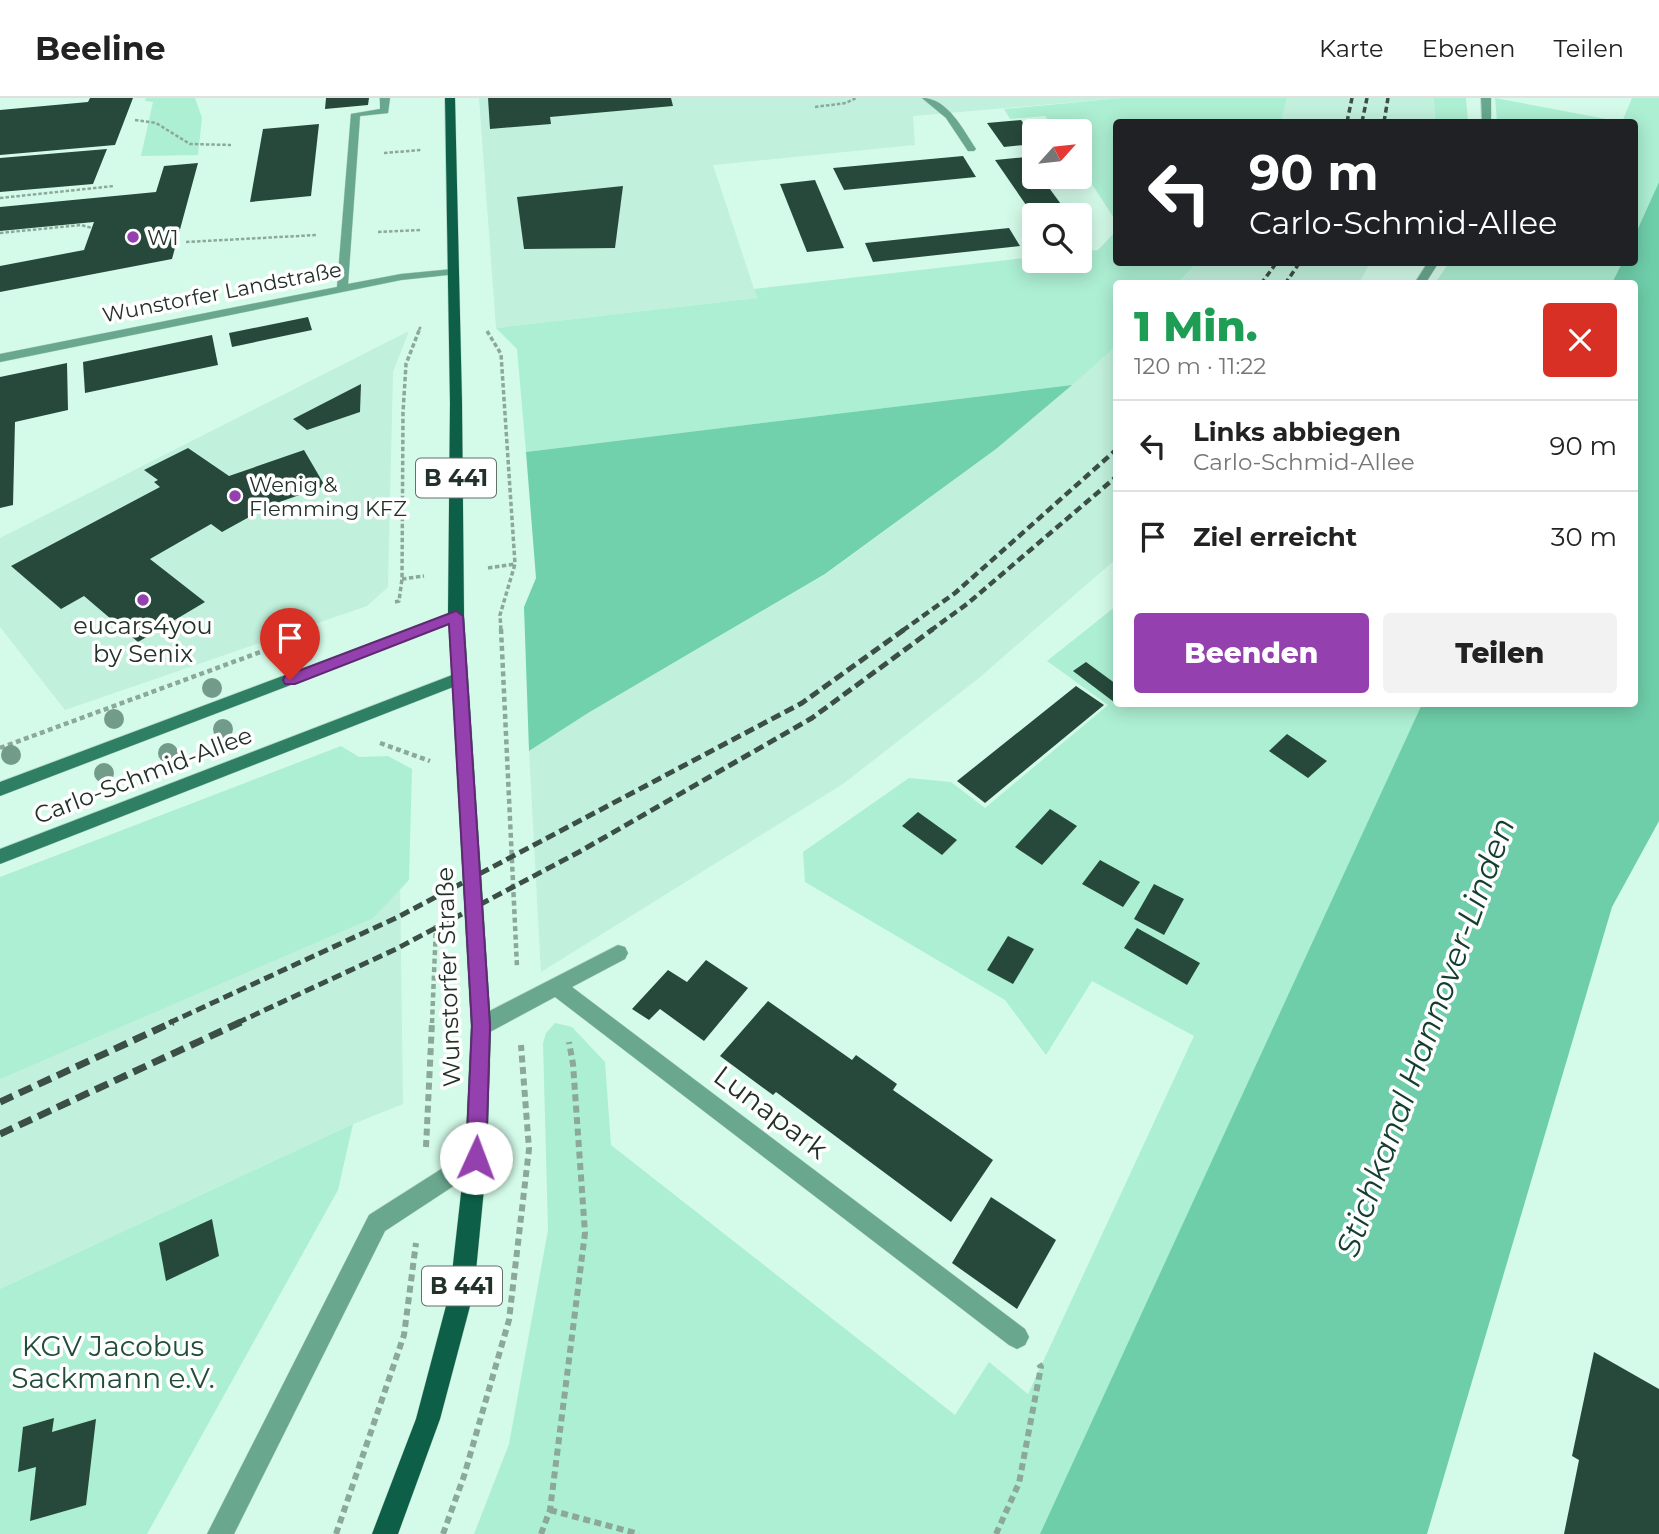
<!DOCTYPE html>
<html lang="de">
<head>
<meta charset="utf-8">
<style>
  body { margin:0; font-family:Montserrat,sans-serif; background:#f2f2f2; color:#222; height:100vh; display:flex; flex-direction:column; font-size:26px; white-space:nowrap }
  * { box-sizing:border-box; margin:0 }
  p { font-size:23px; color:#767676 }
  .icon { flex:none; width:38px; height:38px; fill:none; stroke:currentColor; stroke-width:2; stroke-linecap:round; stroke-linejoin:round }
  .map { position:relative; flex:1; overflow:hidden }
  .sheet { position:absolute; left:1113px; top:182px; width:525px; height:427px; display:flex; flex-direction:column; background:#fff; border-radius:7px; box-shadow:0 4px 18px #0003 }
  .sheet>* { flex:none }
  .top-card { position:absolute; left:1113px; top:21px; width:525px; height:147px; border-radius:7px; box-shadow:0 4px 18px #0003; background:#202124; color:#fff; overflow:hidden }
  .needle { width:46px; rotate:63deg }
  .buttons { position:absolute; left:1022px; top:21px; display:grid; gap:14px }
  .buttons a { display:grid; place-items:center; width:70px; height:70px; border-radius:7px; background:#fff; box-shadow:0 4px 18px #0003; font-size:35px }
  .pin { position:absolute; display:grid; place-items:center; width:60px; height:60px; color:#fff; margin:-72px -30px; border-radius:50% 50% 50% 0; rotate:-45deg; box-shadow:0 0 7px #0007 }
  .pin .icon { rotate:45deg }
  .me { position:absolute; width:77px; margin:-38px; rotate:2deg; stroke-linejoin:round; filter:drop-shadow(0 0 5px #0008) }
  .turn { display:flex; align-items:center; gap:24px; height:147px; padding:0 21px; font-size:32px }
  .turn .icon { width:91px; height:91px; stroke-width:2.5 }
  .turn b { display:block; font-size:49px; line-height:60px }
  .round { display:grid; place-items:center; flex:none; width:74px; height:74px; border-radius:7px; background:#f2f2f2 }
  .head { display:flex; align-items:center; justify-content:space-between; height:119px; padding:0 21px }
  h1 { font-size:42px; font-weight:800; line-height:52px; color:#1e9e55 }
  .cta { display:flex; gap:14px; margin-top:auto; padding:14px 21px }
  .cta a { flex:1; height:80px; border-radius:7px; background:#9441af; color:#fff; font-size:28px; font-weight:800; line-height:80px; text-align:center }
  .cta a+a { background:#f2f2f2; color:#222 }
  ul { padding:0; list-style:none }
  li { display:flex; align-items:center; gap:21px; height:91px; padding:0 21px; border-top:2px solid #e0e0e0 }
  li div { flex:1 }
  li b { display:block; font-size:26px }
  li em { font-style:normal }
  header { display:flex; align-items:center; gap:42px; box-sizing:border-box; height:98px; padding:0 35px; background:#fff; border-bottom:2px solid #e0e0e0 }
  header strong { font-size:33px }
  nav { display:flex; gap:38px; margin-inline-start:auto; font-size:24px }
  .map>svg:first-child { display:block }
  .built { fill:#c1f0dc }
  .green { fill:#adefd3 }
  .forest { fill:#71d1ac }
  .water { fill:#6fceaa }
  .building { fill:#27493c }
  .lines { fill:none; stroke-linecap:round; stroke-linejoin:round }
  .service-casing { stroke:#b4d7c7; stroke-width:1 }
  .minor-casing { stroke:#b4d7c7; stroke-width:1 }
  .secondary-casing { stroke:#b4d7c7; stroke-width:1 }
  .primary-casing { stroke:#b4d7c7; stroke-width:1 }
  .path-far3 { stroke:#8ba89a; stroke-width:2.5; stroke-dasharray:3.5 2; stroke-linecap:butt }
  .path-far2 { stroke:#8ba89a; stroke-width:3.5; stroke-dasharray:4.5 2.5; stroke-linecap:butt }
  .path-far1 { stroke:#8ba89a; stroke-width:4.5; stroke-dasharray:5 3.5; stroke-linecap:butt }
  .path { stroke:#8ba89a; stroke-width:6; stroke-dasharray:7 4.5; stroke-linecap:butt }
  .service { fill:#69a78e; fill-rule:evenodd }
  .minor { fill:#69a78e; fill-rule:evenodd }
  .secondary { fill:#2e7f63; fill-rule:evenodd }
  .primary { fill:#0d5f47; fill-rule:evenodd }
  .rail-far3 { stroke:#3c4f46; stroke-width:3.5; stroke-dasharray:6 3.5; stroke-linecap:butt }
  .rail-far2 { stroke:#3c4f46; stroke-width:4.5; stroke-dasharray:8 4.5; stroke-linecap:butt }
  .rail-far1 { stroke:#3c4f46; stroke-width:5; stroke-dasharray:10 5; stroke-linecap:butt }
  .rail { stroke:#3c4f46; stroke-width:7; stroke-dasharray:14 7; stroke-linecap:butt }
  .tree { fill:#729b8a }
  .route { fill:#9441af; stroke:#602a72; stroke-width:2 }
  .poi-dot { fill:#9441af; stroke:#fff; stroke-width:2.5 }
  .labels { text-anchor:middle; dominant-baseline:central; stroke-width:7; stroke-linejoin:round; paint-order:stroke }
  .far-poi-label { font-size:21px; fill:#22312a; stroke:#fff; text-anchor:start }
  .far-street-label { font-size:21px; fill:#22312a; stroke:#fff }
  .shield { fill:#fff; stroke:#646f6a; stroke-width:2 }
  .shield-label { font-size:23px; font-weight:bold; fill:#22312a }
  .poi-label { font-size:24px; fill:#22312a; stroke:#fff }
  .street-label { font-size:24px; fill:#22312a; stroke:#fff }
  .near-street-label { font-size:28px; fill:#22312a; stroke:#fff }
  .near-park-label { font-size:28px; fill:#224c3c; stroke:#fff }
  .near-water-label { font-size:32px; font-style:italic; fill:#143e2f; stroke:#fff }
</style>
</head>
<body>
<header>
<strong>Beeline</strong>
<nav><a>Karte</a><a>Ebenen</a><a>Teilen</a></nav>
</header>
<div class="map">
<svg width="1659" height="1436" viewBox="0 0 1659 1436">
  <rect width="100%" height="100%" fill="#d4fbe9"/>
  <!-- built -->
  <g class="built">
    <path d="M479 0H1122L913 18 915 47 713 67 757 200 496 230Z"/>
    <path d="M1287 0H1434L1435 24H1281Z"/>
    <path d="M1197 165H1370L1359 185 1178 186Z"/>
    <path d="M409 233 393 274 388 489 367 508 65 612 0 529V440Z"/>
    <path d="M1116 248V461L979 580 843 686 541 874 529 653 588 615 826 476 996 351Z"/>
    <path d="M399 706 403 1006 353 1026 0 1191V875Z"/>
  </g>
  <!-- green -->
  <g class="green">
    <path d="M146 0H195L202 20 198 57 141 58 153 4 145 3Z"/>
    <path d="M1122 0H1287L1281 24H1116V123L1080 68V33H1056L1045 18 1010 21 1004 11Z"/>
    <path d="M1434 0H1466L1468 24H1435Z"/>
    <path d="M1495 0 1622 24 1632 0H1659V84L1635 137 1634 24H1497Z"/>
    <path d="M1116 133V164L1197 165 1178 185 1116 186V248L1072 287 526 354 517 251 496 230 757 200 754 191 1034 159V163H1080V154L1098 152Z"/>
    <path d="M1449 165V164L1622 165 1612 185H1435Z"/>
    <path d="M1116 508V606H1422L1084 1341 1047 1436H474L509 1346 548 1132 543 945 546 935 555 925 572 929 605 964 611 1047 955 1317 989 1264 1028 1296 1194 938 1092 883 1046 957 1005 902 805 784 803 754 909 680 951 684 985 710 1108 607 1047 563Z"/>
    <path d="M341 648 359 659 388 658 412 671 409 782 373 820 0 981V779Z"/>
    <path d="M353 1026 338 1092 147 1436H0V1191Z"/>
  </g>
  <!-- forest -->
  <path class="forest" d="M1072 287 996 351 825 476 588 615 529 653 524 509 536 480 526 354Z"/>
  <!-- water -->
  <path class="water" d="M1659 84V723L1612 809 1427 1436H1040L1422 606H1634V186L1612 185 1622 165 1634 164 1635 137Z"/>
  <!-- building -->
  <g class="building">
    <path d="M90 0H133L115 47 0 57V12L88 4Z"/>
    <path d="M326 0H369L368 7 325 11Z"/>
    <path d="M488 0H671L673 8 550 19 551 26 490 31Z"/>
    <path d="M1021 22 1034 40V46L1004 49 987 25Z"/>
    <path d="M319 26 311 98 250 104 263 31Z"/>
    <path d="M107 51 93 86 0 94V60Z"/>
    <path d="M963 58 976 79 844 92 833 70Z"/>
    <path d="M1027 59 1034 69V79H1041L1069 117H1033L995 62Z"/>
    <path d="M198 65 172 161 0 194V168L84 152 94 124 0 133V109L156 94 164 68Z"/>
    <path d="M815 82 844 150 807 154 780 86Z"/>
    <path d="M623 88 615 150 524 151 517 99Z"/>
    <path d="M1009 130 1020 148 873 164 865 145Z"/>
    <path d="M308 219 312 232 232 249 229 235Z"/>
    <path d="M212 237 218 267 85 295 83 264Z"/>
    <path d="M67 265 68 312 15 324 13 407 0 410V279Z"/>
    <path d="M361 286 360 314 307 332 293 321Z"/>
    <path d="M188 350 229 378 304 352 325 388 271 407 222 434 211 426 150 461 205 504 138 544 84 498 61 511 11 468 160 389 154 384 158 382 144 372Z"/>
    <path d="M1086 564 1116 586V603L1114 604 1073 573Z"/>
    <path d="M1076 588 1104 607 985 705 957 683Z"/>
    <path d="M1287 636 1327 663 1308 680 1269 653Z"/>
    <path d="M1050 711 1077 728 1042 767 1015 749Z"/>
    <path d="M918 714 957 742 942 757 902 728Z"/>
    <path d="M1100 762 1140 784 1123 809 1082 786Z"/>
    <path d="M1154 786 1184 801 1164 837 1134 821Z"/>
    <path d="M1137 830 1200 865 1187 887 1124 850Z"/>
    <path d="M1008 838 1034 851 1013 886 987 872Z"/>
    <path d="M706 862 748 890 704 943 660 911 649 922 632 911 668 872 687 884Z"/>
    <path d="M768 903 852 962 856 957 897 986 893 992 993 1062 951 1124 776 994 773 997 720 958Z"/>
    <path d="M991 1099 1056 1142 1017 1211 952 1165Z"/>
    <path d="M212 1121 219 1158 166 1183 159 1145Z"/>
    <path d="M1594 1254 1659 1291V1436H1564L1579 1362 1572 1358Z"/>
    <path d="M54 1320 52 1334 96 1321 86 1407 30 1423 36 1369 18 1374 23 1329Z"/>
  </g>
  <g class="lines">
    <!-- service casing -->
    <g class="service-casing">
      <g id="service">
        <path d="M380 0H390L388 15 360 18 348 186 401 176 453 171 459 174 457 176 401 182 0 264V256L337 189 351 16 380 11Z"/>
        <path d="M922 0C948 0 963 32 976 51L974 53H968L946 20Z"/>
        <path d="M476 1049 484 1052 487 1060 484 1068 385 1133 234 1436H207L369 1117Z"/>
      </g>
    </g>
    <!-- minor casing -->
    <g class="minor-casing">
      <g id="minor">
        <path d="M1481 0H1491V24H1482Z"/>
        <path d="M1428 164H1439L1425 186H1414Z"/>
        <path d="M618 847 625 849 628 855 625 861 572 889 1025 1231 1029 1239 1025 1247 1017 1251 1009 1247 555 899 488 935 481 937 474 935 471 928 474 921Z"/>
      </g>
    </g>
    <!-- secondary casing -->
    <g class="secondary-casing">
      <g id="secondary">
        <path d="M456 513 461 514 464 518 461 522 0 698V684Z"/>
        <path d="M460 574 468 580 466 584 0 766V751Z"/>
      </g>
    </g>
    <!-- primary casing -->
    <g class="primary-casing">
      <path id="primary" d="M445 0H455L462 305 464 518 491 928 487 1060 474 1193 440 1321 398 1436H372L416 1321 450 1193 465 1060 471 928 448 518 450 305Z"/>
    </g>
    <!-- path-far3 -->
    <g class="path-far3">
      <path d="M815 9 846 5 856 0"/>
      <path d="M135 22 156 25 190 46 231 47"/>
      <path d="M384 55 421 52"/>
      <path d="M0 100 114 88"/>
      <path d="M378 134 422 132"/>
      <path d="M0 135 81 127 92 130"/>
      <path d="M186 144 317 137"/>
      <path d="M419 232 421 228"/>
    </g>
    <!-- path-far2 -->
    <g class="path-far2">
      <path d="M487 233 501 256 515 466 500 517 501 533"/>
      <path d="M488 470 515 466"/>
      <path d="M402 481 424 478"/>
      <path d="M395 504 399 503 402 481 403 314 406 266 420 230"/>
    </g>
    <!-- path-far1 -->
    <g class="path-far1">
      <path d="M501 531 517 869"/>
      <path d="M380 645 430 663"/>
      <path d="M0 650 301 539"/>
      <path d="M432 925 436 827"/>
    </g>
    <!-- path -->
    <g class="path">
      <path d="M426 1049 432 924"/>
      <path d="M550 1412 639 1436"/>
      <path d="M336 1436 404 1237 416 1145"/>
      <path d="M443 1436 464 1378 509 1222 529 1051 521 947"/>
      <path d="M541 1436 550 1412 585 1135 573 966 569 944"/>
      <path d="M996 1436 1019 1385 1041 1269 1039 1266"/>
    </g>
    <!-- service -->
    <use href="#service" class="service"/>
    <!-- minor -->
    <use href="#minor" class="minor"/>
    <!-- secondary -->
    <use href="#secondary" class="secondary"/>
    <!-- primary -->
    <use href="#primary" class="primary"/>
    <!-- rail-far3 -->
    <g class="rail-far3">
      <path d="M1347 24 1352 0"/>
      <path d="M1362 24 1367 0"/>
      <path d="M1384 24 1388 0"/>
      <path d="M1261 186 1277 164"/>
      <path d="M1285 186 1300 164"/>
    </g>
    <!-- rail-far2 -->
    <g class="rail-far2">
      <path d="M902 533 955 495 1116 352"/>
      <path d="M930 533 967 506 1116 379"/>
    </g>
    <!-- rail-far1 -->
    <g class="rail-far1">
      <path d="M169 925 398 819 802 605 905 531"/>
      <path d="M237 925 396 851 579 754 812 620 933 531"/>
    </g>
    <!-- rail -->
    <g class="rail">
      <path d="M0 1004 173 924"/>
      <path d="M0 1036 241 924"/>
    </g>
  </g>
  <!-- trees -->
  <g class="tree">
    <circle cx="304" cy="555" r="10"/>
    <circle cx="212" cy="590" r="10"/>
    <circle cx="114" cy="621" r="10"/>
    <circle cx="223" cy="631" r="10"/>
    <circle cx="168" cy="655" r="10"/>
    <circle cx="11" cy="657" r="10"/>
    <circle cx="104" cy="675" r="10"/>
  </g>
  <!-- route -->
  <path class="route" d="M456 513 463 518 490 928 486 1060 483 1067 476 1070 469 1067 466 1060 472 928 449 526 295 586H285L283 582 285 578Z"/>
  <!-- markers -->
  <g class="poi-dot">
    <circle cx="133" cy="139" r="7"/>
    <circle cx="235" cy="398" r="7"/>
    <circle cx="143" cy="502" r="7"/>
  </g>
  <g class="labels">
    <!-- far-poi labels -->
    <g class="far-poi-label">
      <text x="147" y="139">W1</text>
      <text x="249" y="386">Wenig &amp;<tspan x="249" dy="24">Flemming KFZ</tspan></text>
    </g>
    <!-- far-street labels -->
    <g class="far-street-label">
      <text transform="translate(222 194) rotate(-11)">Wunstorfer Landstraße</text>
    </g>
    <!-- shield labels -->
    <g class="shield">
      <rect x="416" y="360.5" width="80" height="39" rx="5"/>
      <rect x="422" y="1168.5" width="80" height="39" rx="5"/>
    </g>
    <g class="shield-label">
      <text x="456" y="380">B 441</text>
      <text x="462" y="1188">B 441</text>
    </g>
    <!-- poi labels -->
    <g class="poi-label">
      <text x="143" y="527">eucars4you<tspan x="143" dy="28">by Senix</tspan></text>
    </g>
    <!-- street labels -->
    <g class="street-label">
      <text transform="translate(143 677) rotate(-21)">Carlo-Schmid-Allee</text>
      <text transform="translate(448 879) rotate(-92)">Wunstorfer Straße</text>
    </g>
    <!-- near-street labels -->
    <g class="near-street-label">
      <text transform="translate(771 1014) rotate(37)">Lunapark</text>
    </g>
    <!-- near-park labels -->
    <g class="near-park-label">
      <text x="113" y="1248">KGV Jacobus<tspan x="113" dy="32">Sackmann e.V.</tspan></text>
    </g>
    <!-- near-water labels -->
    <g class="near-water-label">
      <text transform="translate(1425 939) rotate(-70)">Stichkanal Hannover-Linden</text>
    </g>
  </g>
</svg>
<div class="buttons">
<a><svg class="needle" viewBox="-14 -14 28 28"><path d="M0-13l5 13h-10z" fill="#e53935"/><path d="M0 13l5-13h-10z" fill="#767676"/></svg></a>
<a><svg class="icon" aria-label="search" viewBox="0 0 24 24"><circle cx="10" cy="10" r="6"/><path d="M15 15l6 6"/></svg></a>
</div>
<div class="pin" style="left:290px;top:582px;background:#d93025"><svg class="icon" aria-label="arrive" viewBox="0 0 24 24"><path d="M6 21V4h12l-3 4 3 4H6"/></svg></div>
<svg class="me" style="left:476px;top:1060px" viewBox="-20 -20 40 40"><circle r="19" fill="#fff"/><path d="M0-13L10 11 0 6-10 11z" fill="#9441af"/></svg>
<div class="top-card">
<div class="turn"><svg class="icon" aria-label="left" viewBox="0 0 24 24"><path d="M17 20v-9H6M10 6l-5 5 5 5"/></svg><div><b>90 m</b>Carlo-Schmid-Allee</div></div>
</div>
<section class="sheet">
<div class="head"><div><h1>1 Min.</h1><p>120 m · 11:22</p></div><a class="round" style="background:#d93025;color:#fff"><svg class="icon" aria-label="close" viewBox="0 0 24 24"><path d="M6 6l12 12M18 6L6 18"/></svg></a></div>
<ul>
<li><svg class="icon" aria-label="left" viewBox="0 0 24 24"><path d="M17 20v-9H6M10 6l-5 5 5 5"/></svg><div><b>Links abbiegen</b><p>Carlo-Schmid-Allee</p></div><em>90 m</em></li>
<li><svg class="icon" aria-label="arrive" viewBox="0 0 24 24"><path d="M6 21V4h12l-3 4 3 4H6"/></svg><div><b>Ziel erreicht</b></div><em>30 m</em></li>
</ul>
<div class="cta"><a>Beenden</a><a>Teilen</a></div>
</section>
</div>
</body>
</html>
